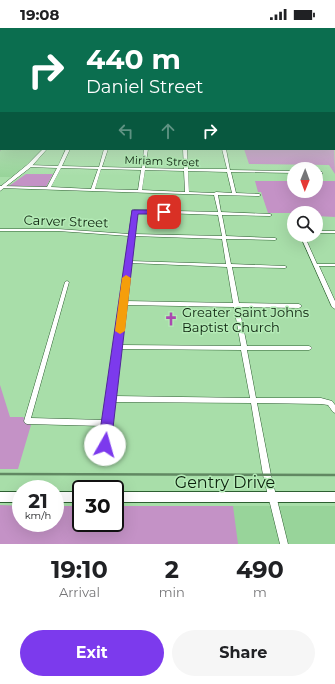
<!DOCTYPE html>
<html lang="en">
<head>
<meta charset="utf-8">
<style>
  body { margin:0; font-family:Montserrat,sans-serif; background:#f6f6f6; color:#202124; height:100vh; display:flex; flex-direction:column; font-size:15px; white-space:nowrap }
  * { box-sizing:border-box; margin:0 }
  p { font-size:13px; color:#757577 }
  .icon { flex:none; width:22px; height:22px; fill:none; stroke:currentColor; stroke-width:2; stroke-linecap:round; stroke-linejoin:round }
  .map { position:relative; height:516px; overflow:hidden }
  .drawer { display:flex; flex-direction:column; background:#fff; flex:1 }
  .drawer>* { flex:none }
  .hud { position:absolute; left:0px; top:0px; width:335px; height:122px; box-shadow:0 4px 16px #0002; background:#0b6e4f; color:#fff; overflow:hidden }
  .needle { width:26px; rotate:181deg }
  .tools { position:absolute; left:287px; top:134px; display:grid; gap:8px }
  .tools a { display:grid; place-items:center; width:36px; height:36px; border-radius:50%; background:#fff; box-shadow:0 4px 16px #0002; font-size:20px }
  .speed { position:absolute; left:12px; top:452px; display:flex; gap:8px; font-size:20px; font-weight:700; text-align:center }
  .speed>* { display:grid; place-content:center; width:52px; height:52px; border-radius:50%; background:#fff; box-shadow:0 4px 16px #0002; line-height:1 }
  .speed small { font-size:10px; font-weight:400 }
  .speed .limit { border:2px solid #111; border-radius:6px; background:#fff; color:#111 }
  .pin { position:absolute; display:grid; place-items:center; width:34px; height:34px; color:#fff; margin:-17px; border-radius:8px; box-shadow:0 2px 6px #0006 }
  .me { position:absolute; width:44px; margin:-22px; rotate:7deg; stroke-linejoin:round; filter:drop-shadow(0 0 3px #0008) }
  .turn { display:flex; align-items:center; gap:14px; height:84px; padding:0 20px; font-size:18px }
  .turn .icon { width:52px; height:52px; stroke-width:2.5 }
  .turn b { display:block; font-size:28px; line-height:34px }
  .lanes { display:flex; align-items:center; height:38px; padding:0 20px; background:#0003; justify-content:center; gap:20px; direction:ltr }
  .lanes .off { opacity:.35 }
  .eta { display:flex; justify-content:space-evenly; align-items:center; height:68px; text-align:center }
  .eta b { font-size:24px; font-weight:700; line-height:28px }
  .primary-button { display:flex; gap:8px; margin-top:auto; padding:8px 20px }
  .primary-button a { flex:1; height:46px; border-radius:24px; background:#7c3aed; color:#fff; font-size:16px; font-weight:700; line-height:46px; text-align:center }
  .primary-button a+a { background:#f6f6f6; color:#202124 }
  .status { display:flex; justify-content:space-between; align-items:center; height:28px; padding:0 20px; background:#fff; direction:ltr }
  .status svg { height:11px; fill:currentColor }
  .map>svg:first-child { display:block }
  .built { fill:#98d49a }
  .green { fill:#c492c6 }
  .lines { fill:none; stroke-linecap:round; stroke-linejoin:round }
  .minor-casing { stroke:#2d5f31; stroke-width:1 }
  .tertiary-casing { stroke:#2d5f31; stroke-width:2 }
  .secondary-casing { stroke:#2d5f31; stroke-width:1 }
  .minor { fill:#fff; fill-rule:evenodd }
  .tertiary { fill:#fff; fill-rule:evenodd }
  .secondary { fill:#fff; fill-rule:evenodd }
  .rail { stroke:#618862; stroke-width:2.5 }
  .route { fill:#7c3aed; stroke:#51269a }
  .slow { fill:#f59e0b }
  .labels { text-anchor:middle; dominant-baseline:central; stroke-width:3; stroke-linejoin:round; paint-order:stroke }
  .far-street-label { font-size:11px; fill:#0c210d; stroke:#b4ebb6 }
  .street-label { font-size:13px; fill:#0c210d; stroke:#b4ebb6 }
  .poi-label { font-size:13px; fill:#0c210d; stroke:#b4ebb6; text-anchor:start }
  .near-street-label { font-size:16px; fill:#0c210d; stroke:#b4ebb6 }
</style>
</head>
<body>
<div class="status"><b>19:08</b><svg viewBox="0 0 49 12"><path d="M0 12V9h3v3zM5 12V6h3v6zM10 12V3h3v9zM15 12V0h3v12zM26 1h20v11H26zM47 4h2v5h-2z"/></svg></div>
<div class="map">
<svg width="335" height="516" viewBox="0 0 335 516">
  <rect width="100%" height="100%" fill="#a8dea9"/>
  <!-- built -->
  <g class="built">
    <path d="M2 121H41L32 132 11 149H0V124Z"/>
    <path d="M0 477 21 478V495H55V478H81V495H115V478H335V516H0Z"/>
  </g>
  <!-- green -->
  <g class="green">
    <path d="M334 115 335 146 329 137 249 136 244 121H334Z"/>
    <path d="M26 146H53L46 159 9 158Z"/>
    <path d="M255 153H294V163H316V153H335V189L316 188V185H268L261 164H258Z"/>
    <path d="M0 357 10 389H23L31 397 18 441H0Z"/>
    <path d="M0 477 21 478V495H55V478H81V495H115V478H233L238 516H0Z"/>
  </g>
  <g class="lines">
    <!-- minor casing -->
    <g class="minor-casing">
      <g id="minor">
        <rect x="0" y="93" width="1" height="2"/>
        <rect x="0" y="104" width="1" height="2"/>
        <path d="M0 119H1V121H2L0 123Z"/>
        <path d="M66 121H70L62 138 99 139 104 121H108L102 139 142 140 144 121H148L145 140 184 141 183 121H187L188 141H227L222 121H226L230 142 294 143V145L231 144 236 165 259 166 261 167 259 168 218 167 221 184 270 186 272 187 270 188 222 187 226 208 275 210 277 211 275 212 226 211 231 236 285 238 287 239 285 240 232 239 239 275 299 276 302 278 299 280 239 279 247 318H309L311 319 312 320 311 321 309 322H247L256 370H321L332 373 335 377V385L333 384 328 377 321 376 257 375 271 447 288 516H280L263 447 251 375 113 374 111 394V397L107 429 106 431 103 432 100 431 99 429 103 398 27 396 25 395 24 393 65 254 67 253 69 254 31 390 104 392 129 208 58 203H0V201H58L129 206 132 183 134 182 218 184 214 167 0 160V158L47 159 57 140 29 139 27 138 29 137 58 138ZM61 140 98 141 91 161 51 159ZM101 141 141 142 138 162 95 161ZM145 142 184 143 185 164 142 162ZM188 143 227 144 232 165 216 164 214 165 189 164ZM136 184 218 187 222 208 133 206ZM133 208 222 211 226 236 130 233ZM130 235 227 239 233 275 125 273ZM125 277 234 279 241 318 120 317ZM120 321 241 322 250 370 114 368Z"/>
        <path d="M316 143 322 144 323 145 321 146 316 145Z"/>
        <rect x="316" y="203" width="19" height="2"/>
        <path d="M300 207H304L317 236H335V238H319L335 273V281L332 279Z"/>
      </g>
    </g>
    <!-- tertiary casing -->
    <g class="tertiary-casing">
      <g id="tertiary">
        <rect x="0" y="464" width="21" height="10"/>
        <rect x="55" y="464" width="26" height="10"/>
        <rect x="115" y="464" width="220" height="10"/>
      </g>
    </g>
    <!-- secondary casing -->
    <g class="secondary-casing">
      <g id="secondary">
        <rect x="0" y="81" width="1" height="3"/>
        <rect x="334" y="95" width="1" height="2"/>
        <path d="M43 121H47L31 139 0 163V159L27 137Z"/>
      </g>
    </g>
    <!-- minor -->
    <use href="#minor" class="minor"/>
    <!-- tertiary -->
    <use href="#tertiary" class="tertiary"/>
    <!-- secondary -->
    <use href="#secondary" class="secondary"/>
    <!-- rail -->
    <path class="rail" d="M0 446 335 447"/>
  </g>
  <!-- sky -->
  <linearGradient id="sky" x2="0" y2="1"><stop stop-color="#7face8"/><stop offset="0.51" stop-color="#d8f0d8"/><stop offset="1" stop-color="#d8f0d8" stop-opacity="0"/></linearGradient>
  <rect width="335" height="148" fill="url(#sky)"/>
  <!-- route -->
  <path class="route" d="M132 182H164L168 184 164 186H138L111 417 109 421 105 423 100 421 98 417Z"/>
  <!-- slow -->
  <path class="slow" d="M126 247 131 250 125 303 120 306 115 303 122 250Z"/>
  <!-- icons -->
  <defs>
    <g id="church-bare" transform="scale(1.08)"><path d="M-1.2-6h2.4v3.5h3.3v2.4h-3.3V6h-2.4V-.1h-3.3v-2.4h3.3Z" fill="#aa48b0" stroke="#b4ebb6" stroke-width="2.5" paint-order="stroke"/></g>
  </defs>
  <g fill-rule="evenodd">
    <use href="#church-bare" x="171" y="291"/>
  </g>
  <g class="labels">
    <!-- far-street labels -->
    <g class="far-street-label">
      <text transform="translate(162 133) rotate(2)">Miriam Street</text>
    </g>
    <!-- street labels -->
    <g class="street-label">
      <text transform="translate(66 193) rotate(2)">Carver Street</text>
    </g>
    <!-- poi labels -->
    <g class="poi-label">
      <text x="182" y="284">Greater Saint Johns<tspan x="182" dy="15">Baptist Church</tspan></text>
    </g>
    <!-- near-street labels -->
    <g class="near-street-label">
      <text x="225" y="454">Gentry Drive</text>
    </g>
  </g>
</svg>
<div class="tools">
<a><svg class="needle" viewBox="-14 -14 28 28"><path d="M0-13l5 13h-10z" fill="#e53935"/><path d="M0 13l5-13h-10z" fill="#757577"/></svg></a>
<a><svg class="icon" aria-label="search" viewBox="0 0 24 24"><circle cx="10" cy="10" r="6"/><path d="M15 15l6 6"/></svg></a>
</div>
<div class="speed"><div>21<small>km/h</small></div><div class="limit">30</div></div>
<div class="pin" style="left:164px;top:184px;background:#d93025"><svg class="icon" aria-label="arrive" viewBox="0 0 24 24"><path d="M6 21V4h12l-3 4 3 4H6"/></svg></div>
<svg class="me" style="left:105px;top:417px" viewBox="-20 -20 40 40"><circle r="19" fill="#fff"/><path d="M0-13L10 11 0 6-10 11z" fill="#7c3aed"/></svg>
<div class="hud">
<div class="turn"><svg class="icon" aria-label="right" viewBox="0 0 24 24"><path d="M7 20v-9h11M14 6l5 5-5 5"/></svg><div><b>440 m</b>Daniel Street</div></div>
<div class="lanes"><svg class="icon off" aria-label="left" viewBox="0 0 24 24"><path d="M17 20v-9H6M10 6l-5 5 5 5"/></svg><svg class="icon off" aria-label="ahead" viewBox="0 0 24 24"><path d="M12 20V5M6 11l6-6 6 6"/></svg><svg class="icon" aria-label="right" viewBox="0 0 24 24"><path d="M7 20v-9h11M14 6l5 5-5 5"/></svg></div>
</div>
</div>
<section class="drawer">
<div class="eta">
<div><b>19:10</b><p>Arrival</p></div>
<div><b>2</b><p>min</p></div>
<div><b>490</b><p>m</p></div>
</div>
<div class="primary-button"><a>Exit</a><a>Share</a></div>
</section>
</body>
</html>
